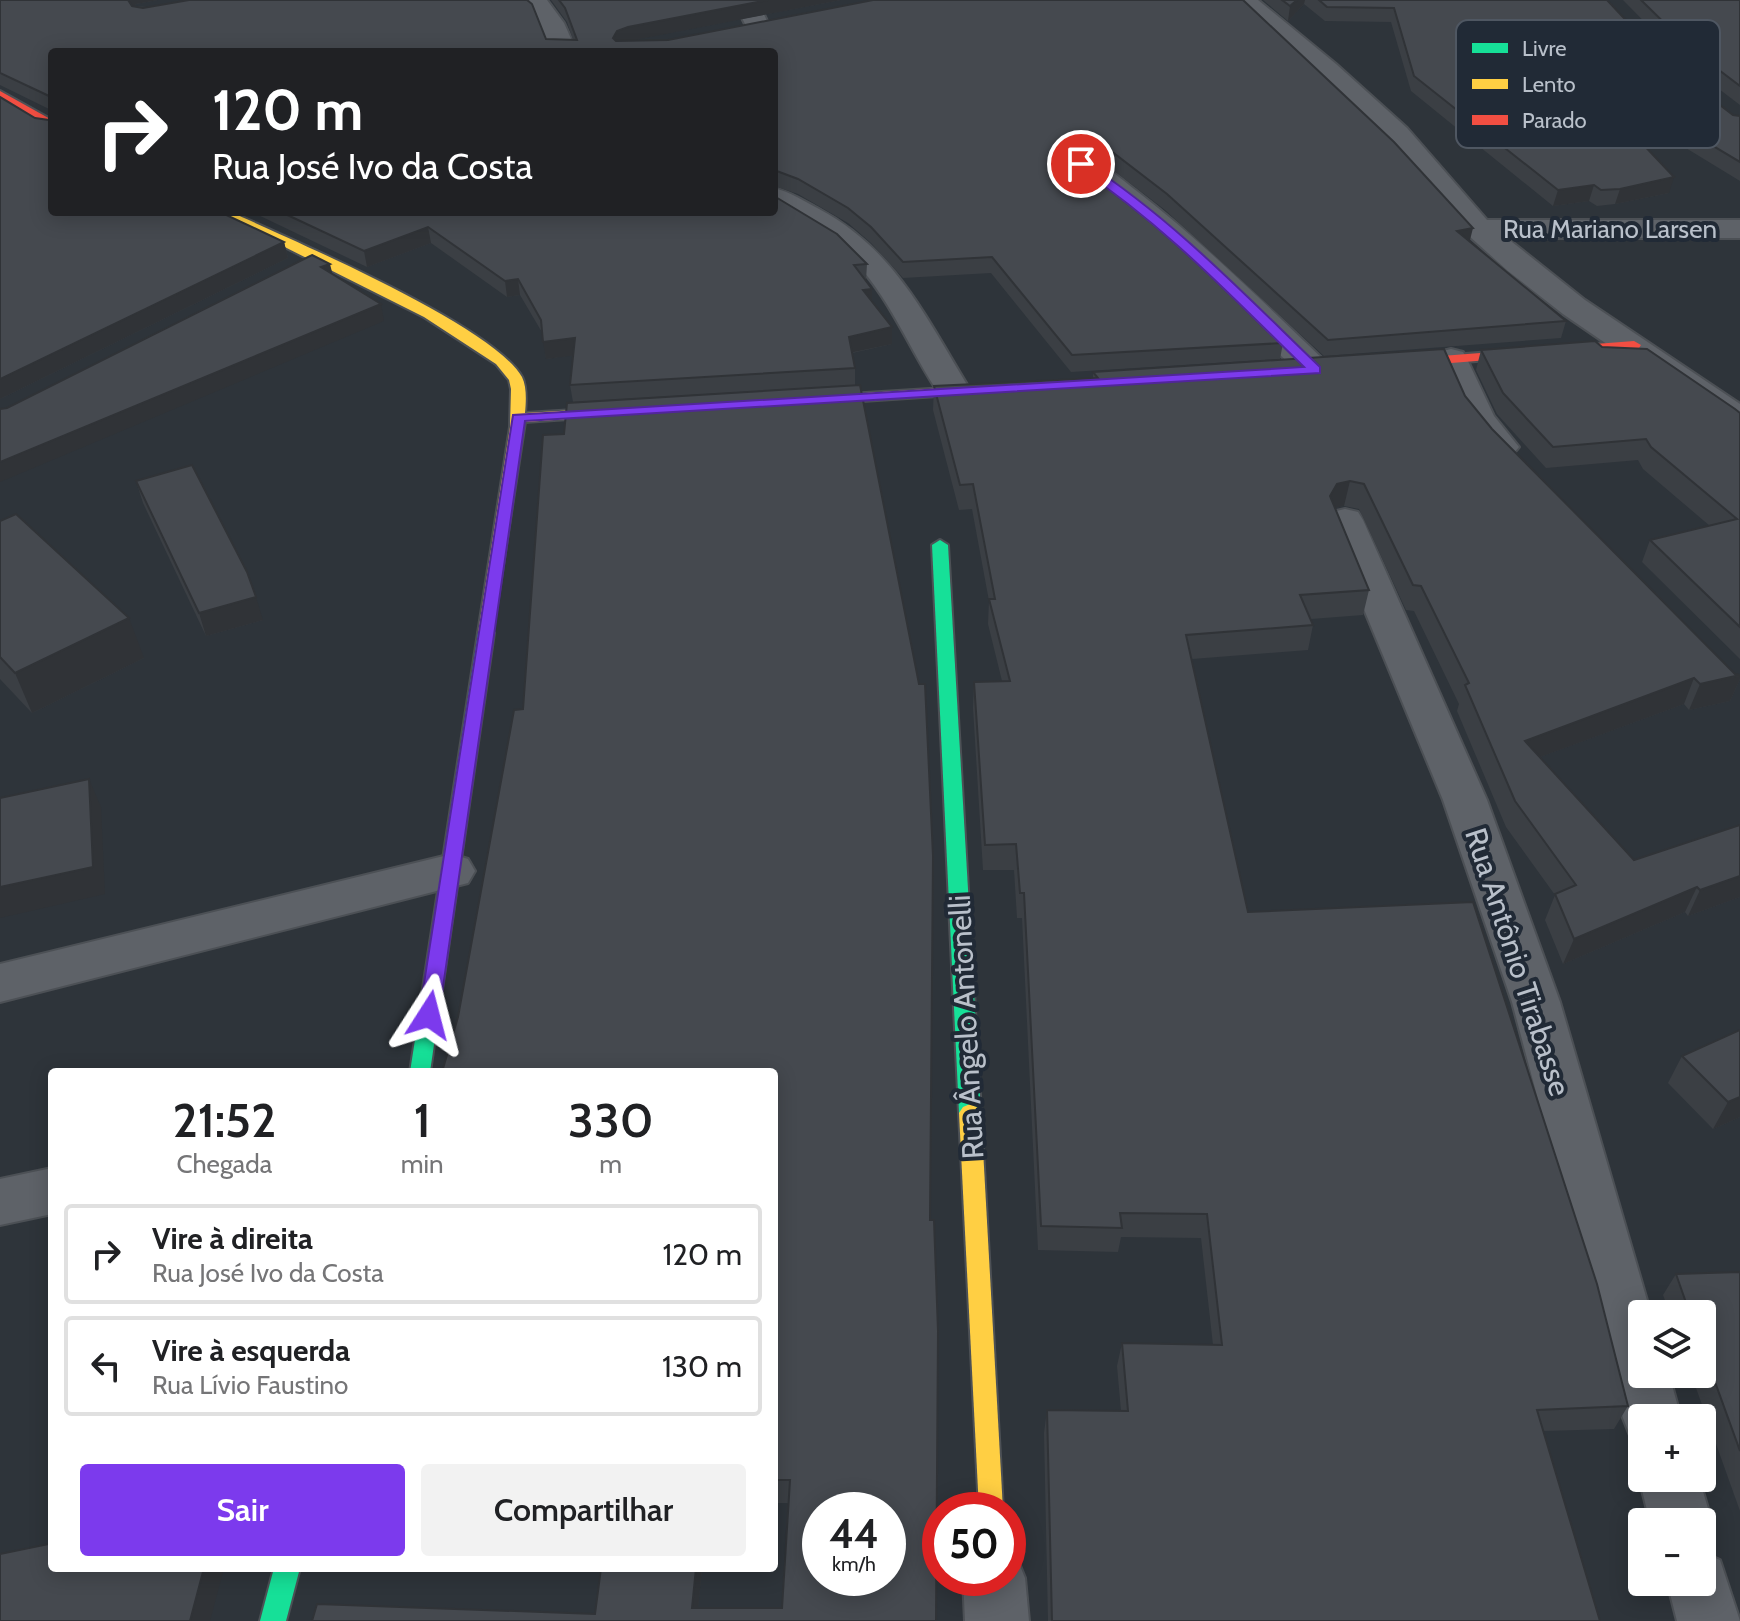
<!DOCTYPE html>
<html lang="pt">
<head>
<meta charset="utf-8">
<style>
  body { margin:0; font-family:Cabin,sans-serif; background:#f2f2f2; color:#202124; height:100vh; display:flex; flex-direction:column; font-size:30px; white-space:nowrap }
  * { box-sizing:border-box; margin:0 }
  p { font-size:26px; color:#757577 }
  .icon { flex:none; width:44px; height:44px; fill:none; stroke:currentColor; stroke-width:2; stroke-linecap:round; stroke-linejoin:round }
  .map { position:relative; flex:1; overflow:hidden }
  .side { position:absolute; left:48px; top:1068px; width:730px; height:504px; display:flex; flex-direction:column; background:#fff; border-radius:8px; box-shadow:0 4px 20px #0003 }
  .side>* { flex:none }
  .top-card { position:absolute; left:48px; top:48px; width:730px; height:168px; border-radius:8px; box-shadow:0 4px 20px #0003; background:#202124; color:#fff; overflow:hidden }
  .buttons { position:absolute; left:1628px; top:1300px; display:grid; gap:16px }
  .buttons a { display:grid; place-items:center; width:88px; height:88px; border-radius:8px; background:#fff; box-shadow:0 4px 20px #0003; font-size:40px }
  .speed { position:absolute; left:802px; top:1492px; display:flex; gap:16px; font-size:40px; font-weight:700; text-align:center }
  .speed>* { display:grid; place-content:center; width:104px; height:104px; border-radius:50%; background:#fff; box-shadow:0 4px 20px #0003; line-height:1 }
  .speed small { font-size:20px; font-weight:400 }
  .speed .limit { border:12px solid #d22; background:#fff; color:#111 }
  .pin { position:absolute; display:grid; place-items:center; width:68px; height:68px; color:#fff; margin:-34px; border:4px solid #fff; border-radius:50%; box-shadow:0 2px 8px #0007 }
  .me { position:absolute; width:88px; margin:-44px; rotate:9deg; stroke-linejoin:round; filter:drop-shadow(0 0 6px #0008) }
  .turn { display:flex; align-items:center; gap:28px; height:168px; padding:0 32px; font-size:36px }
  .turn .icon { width:104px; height:104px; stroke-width:2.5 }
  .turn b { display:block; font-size:56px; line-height:68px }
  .eta { display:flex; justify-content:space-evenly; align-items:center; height:136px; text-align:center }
  .eta b { font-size:48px; font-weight:600; line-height:56px }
  .primary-button { display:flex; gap:16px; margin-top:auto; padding:16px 32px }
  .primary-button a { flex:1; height:92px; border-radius:8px; background:#7c3aed; color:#fff; font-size:32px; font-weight:600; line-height:92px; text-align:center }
  .primary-button a+a { background:#f2f2f2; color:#202124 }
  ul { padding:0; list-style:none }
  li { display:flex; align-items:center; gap:24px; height:100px; margin:0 16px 12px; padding:0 16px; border:4px solid #e0e0e0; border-radius:8px }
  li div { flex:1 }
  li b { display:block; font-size:30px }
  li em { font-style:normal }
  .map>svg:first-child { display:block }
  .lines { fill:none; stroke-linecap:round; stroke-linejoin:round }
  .street-casing { stroke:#4c5055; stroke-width:4 }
  .fast-casing { stroke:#4c5055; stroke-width:4 }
  .slow-casing { stroke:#4c5055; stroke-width:4 }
  .jam-casing { stroke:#4c5055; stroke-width:4 }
  .street { fill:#5e6268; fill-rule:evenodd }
  .fast { fill:#16e098; fill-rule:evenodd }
  .slow { fill:#ffcf43; fill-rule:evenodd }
  .jam { fill:#f24e42; fill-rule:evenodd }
  .wall { fill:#3b3f44 }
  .shaded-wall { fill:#303337 }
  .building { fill:#45494f; stroke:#303337; stroke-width:2; fill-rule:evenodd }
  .route { fill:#7c3aed; stroke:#51269a; stroke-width:2 }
  .labels { text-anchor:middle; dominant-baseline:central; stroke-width:8; stroke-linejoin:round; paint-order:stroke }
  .far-street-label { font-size:26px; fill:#b9c0ca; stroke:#212a36 }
  .street-label { font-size:30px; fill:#b9c0ca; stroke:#212a36 }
  .key { fill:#212a36; stroke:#4f5762; stroke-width:2 }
  .key-label { font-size:22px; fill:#b9c0ca }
</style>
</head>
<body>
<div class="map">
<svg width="1740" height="1621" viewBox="0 0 1740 1621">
  <rect width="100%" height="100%" fill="#2e343a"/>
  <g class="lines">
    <!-- street casing -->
    <g class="street-casing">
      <g id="street">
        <path d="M520 0H547L564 23 577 52H551L536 17Z"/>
        <path d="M733 0H757L770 27 767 32H749Z"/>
        <path d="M1231 0H1258L1336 64 1407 128 1487 220H1740V238H1507L1585 300 1740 404V430L1728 427 1563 314 1508 271 1468 235 1387 140 1318 74Z"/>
        <path d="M1081 156C1102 161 1121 179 1138 192 1205 244 1265 304 1327 363L1332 370 1327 377 1315 380 1303 377 1163 242 1071 170 1067 164 1071 158Z"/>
        <path d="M774 188C790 192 804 201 819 209 896 250 927 320 971 391L966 398 954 401 942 398C909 351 890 294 847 254 826 235 799 222 774 208Z"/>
        <path d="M1451 349 1463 352 1467 359 1494 416 1519 447 1513 454C1505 456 1496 459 1488 454 1465 439 1446 385 1435 359L1439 352Z"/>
        <path d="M1345 509 1358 512 1363 520 1487 800 1560 1002 1651 1314H1642V1374H1669L1681 1418H1642V1442L1631 1438 1623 1418 1512 1002 1443 800 1327 520 1332 512Z"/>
        <path d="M452 854 468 859 475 871 468 883 0 1002V964Z"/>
        <path d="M52 1168V1214L0 1225V1179Z"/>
        <path d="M1642 1471V1478H1699L1712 1522 1703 1543 1702 1522H1650L1639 1478Z"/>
        <path d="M1008 1552 1016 1556 1025 1578 1029 1621H965L963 1578H1008Z"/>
        <path d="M1702 1552 1720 1560 1740 1621H1677L1667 1582H1702Z"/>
      </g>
    </g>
    <!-- fast casing -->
    <g class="fast-casing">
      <g id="fast">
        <path d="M940 540 948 545 981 1113 977 1119 970 1122 963 1119 959 1113 932 545Z"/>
        <path d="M486 628 494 633 430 1072H410L478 633Z"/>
        <path d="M274 1568H300L286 1621H260Z"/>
      </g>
    </g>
    <!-- slow casing -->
    <g class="slow-casing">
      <g id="slow">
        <path d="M215 212H231C292 240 492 325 522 377 527 387 526 402 525 413L626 407 633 411 626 415 525 422 492 637H480L478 633 510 427 511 389 509 380 496 364 424 317Z"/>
        <path d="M993 385 998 386V392L802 405 795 401 802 397Z"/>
        <path d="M970 1104 977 1107 981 1113 1003 1510H979L959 1113 963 1107Z"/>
      </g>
    </g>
    <!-- jam casing -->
    <g class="jam-casing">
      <g id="jam">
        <path d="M0 91 52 120V128L0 99Z"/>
        <path d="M1634 341 1641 345 1639 348 1389 368 1382 364 1389 360Z"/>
      </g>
    </g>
    <!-- street -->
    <use href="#street" class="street"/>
    <!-- fast -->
    <use href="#fast" class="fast"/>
    <!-- slow -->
    <use href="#slow" class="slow"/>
    <!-- jam -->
    <use href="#jam" class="jam"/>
  </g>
  <!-- wall -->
  <g class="wall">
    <path d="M0 0H158L136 4 135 6 546 39 573 40 567 22 551 0H841L632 40H668L873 0 1470 241 1566 321 1561 338 1324 356 1165 210 1105 164 1080 153 1070 156 1283 343 1280 359 1071 372 991 273 903 278 871 243 848 223 798 194 774 186V52L52 212 284 242 288 258 0 399V97L35 118 49 120V109L0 85Z"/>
    <path d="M1263 0H1607L1668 65 1733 115 1740 116V181L1594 92 1669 193 1615 204 1597 206 1589 201 1553 206 1411 91 1391 22 1325 21 1304 4 1288 21Z"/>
    <path d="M1623 0H1740V105L1685 63Z"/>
    <path d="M252 212H774L867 264 866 280 872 302 892 327V344L852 353 855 368V385L573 402 570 385 573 355 546 359 543 334 520 295 507 297 431 243 367 267Z"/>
    <path d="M1602 347 1740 413V659L1642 562 1650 540 1710 526 1643 469 1638 460 1546 468 1497 414 1476 370 1481 350Z"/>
    <path d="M1093 372 1465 396 1492 429 1735 674 1740 676V679L1730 701 1689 710 1684 704 1540 757 1634 860 1740 825V897L1688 916 1685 912 1563 964 1545 920 1555 895 1506 827 1457 711 1459 704 1414 611 1406 610 1359 509 1344 506 1335 508 1369 590 1363 615 1311 619 1313 625 1308 650 1192 659 1248 912 1628 1406 1614 1429 1543 1431 1600 1621H1048L1044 1433 1047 1410 1121 1411 1117 1366 1122 1343 1213 1345 1201 1238 1121 1237 1118 1252 1038 1250 1022 918H1017L1014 870H983L973 708 974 682 1002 681 988 624 989 601 972 509 959 510 933 410 934 386 1093 378Z"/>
    <path d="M136 481 263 620 206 636 143 503Z"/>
    <path d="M0 521 144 658 32 713 0 679Z"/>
    <path d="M1740 1030V1117L1713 1129 1668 1083 1682 1056Z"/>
    <path d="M774 1072 930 1220 936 1621 595 1614 702 1568 698 1608H782L789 1503H774Z"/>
    <path d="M1740 1272V1511L1691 1374H1702V1314H1670L1663 1295 1676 1274Z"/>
  </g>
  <!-- shaded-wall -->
  <g class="shaded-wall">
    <path d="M128 0H158L136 4 131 14Z"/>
    <path d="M768 0H841L629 41 619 45 613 38 617 31 628 27Z"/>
    <path d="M1297 0H1305L1304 4 1288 21 1290 6Z"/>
    <path d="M1082 138 1080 153 1070 155 1064 162 1066 147 1072 140Z"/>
    <path d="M1674 177 1669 193 1615 204 1620 189Z"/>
    <path d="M1594 185 1589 201 1553 206 1558 190Z"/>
    <path d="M428 227 431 243 367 267 364 251Z"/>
    <path d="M1473 228 1469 244 1457 231Z"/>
    <path d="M284 242 288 258 0 399V379Z"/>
    <path d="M330 264 334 280 321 267Z"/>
    <path d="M518 279 520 295 507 297 505 281Z"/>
    <path d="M872 289V305L863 290Z"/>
    <path d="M381 304 384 321 0 482V462Z"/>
    <path d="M892 327V344L849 353V337Z"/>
    <path d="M575 338 577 355 546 359 543 342Z"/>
    <path d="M1350 481 1344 506 1331 509 1330 496 1337 484Z"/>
    <path d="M256 597 263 620 206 636 199 613Z"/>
    <path d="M129 618 144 658 32 713 15 673Z"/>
    <path d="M1740 676V679L1730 701 1689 710 1700 684Z"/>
    <path d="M1694 678 1684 704 1516 766 1525 741Z"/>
    <path d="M89 779 101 807 105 894 0 918V887Z"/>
    <path d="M1740 876V897L1688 916 1700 890Z"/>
    <path d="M1697 887 1685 912 1563 964 1574 939Z"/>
    <path d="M1740 1097V1117L1713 1129 1728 1102Z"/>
    <path d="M204 1568H224L210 1621H190Z"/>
    <path d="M696 1568H702L697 1621 692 1608Z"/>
  </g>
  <!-- building -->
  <g class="building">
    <path d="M0 0H128L132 6 143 8 189 0H527L532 4 546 39 577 40 565 8 559 0H768L628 27 617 31 613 38 616 41 668 40 873 0H1243L1394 142 1473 228 1457 231 1566 321 1328 340 1167 194 1107 148 1082 138 1072 140 1066 147 1070 157 1163 228 1283 343 1072 355 992 257 903 262 871 227 848 208 798 179 774 170V52H52V212H220L284 242 0 379V97L35 118 49 120V96L0 73Z"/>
    <path d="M1282 0H1297L1290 6Z"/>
    <path d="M1319 0H1607L1668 65 1733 115 1740 116V162L1566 58 1564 61 1674 177 1620 189 1601 190 1594 185 1558 190 1414 76 1394 8 1327 7Z"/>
    <path d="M1641 0H1740V86L1690 48Z"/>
    <path d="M774 196 837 234 867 264 854 265 872 289 863 290 892 327 849 337 855 368 570 385 575 338 543 342 541 320 518 279 505 281 428 227 364 251 281 212H774Z"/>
    <path d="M312 255 330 264 321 267 381 304 0 462V409L7 408Z"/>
    <path d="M1595 341 1602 347 1647 349 1735 409 1740 413V627L1650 540 1737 519 1651 447 1646 439 1553 447 1503 393 1481 350Z"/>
    <path d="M1444 349 1465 396 1492 429 1735 674 1740 675 1700 684 1694 678 1525 741 1634 860 1740 825V876L1700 890 1697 887 1574 939 1555 894 1576 885 1515 801 1465 685 1469 683 1421 586 1413 585 1364 484 1350 481 1337 484 1330 496 1369 590 1300 595 1313 625 1186 635 1248 912 1473 902 1597 1284 1628 1406 1537 1410 1600 1621H1052L1047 1410 1128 1411 1122 1343 1222 1345 1207 1214 1120 1213 1122 1228 1041 1226 1024 893H1020L1016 844 985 845 974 682 1010 681 989 599H995L973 484 960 485 934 386 1098 378 1093 372Z"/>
    <path d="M860 385 919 684H925L933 856 930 1220H934L938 1331 936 1621H312L317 1604 595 1614 601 1568H696L692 1608H782L790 1480H774V1072H442L458 1017 514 710 523 709 543 435 564 434 567 403ZM820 1510H888V1578H820Z"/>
    <path d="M192 465 247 572 256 597 199 613 136 481Z"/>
    <path d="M16 514 129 618 15 673 0 657V521Z"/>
    <path d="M89 779 93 867 0 887V798Z"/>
    <path d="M1740 1030V1097L1728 1102 1682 1056Z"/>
    <path d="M1740 1272V1451L1702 1346V1314H1690L1676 1274Z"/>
    <path d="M52 1511V1568H204L190 1621H0V1554L49 1544Z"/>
  </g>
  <!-- route -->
  <path class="route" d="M1077 162H1085C1174 220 1244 294 1320 367V373L525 421 439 1015 436 1020H422L419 1015 513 415 1304 367C1229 294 1164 225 1077 167Z"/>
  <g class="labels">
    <!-- far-street labels -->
    <g class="far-street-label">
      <text x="1610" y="229">Rua Mariano Larsen</text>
    </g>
    <!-- street labels -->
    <g class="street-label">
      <text transform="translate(1518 962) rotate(72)">Rua Antônio Tirabasse</text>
      <text transform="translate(966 1027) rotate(-93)">Rua Ângelo Antonelli</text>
    </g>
  </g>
  <!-- legend -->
  <rect x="1456" y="20" width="264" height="128" rx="12" class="key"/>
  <rect x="1472" y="43" width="36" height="10" fill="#16e098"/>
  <rect x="1472" y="79" width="36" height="10" fill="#ffcf43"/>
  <rect x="1472" y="115" width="36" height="10" fill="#f24e42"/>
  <g class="key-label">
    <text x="1522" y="56">Livre</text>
    <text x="1522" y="92">Lento</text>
    <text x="1522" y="128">Parado</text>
  </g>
</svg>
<div class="buttons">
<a><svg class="icon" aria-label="layers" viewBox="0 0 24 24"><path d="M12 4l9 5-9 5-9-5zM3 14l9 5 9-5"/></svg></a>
<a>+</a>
<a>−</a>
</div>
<div class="speed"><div>44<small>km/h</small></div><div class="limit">50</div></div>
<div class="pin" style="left:1081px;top:164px;background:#d93025"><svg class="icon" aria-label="arrive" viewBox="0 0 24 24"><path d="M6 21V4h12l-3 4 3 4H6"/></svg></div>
<svg class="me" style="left:429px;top:1015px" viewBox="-20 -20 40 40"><path d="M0-17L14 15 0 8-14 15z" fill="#7c3aed" stroke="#fff" stroke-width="4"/></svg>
<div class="top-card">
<div class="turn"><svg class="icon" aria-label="right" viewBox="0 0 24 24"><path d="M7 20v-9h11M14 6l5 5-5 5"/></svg><div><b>120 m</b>Rua José Ivo da Costa</div></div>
</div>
<section class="side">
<div class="eta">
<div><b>21:52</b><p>Chegada</p></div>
<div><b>1</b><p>min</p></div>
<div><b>330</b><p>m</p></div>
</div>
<ul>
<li><svg class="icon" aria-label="right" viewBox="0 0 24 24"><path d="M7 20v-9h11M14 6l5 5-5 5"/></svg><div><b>Vire à direita</b><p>Rua José Ivo da Costa</p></div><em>120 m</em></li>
<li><svg class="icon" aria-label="left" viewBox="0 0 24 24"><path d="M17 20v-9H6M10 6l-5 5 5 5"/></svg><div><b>Vire à esquerda</b><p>Rua Lívio Faustino</p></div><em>130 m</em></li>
</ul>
<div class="primary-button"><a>Sair</a><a>Compartilhar</a></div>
</section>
</div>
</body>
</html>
